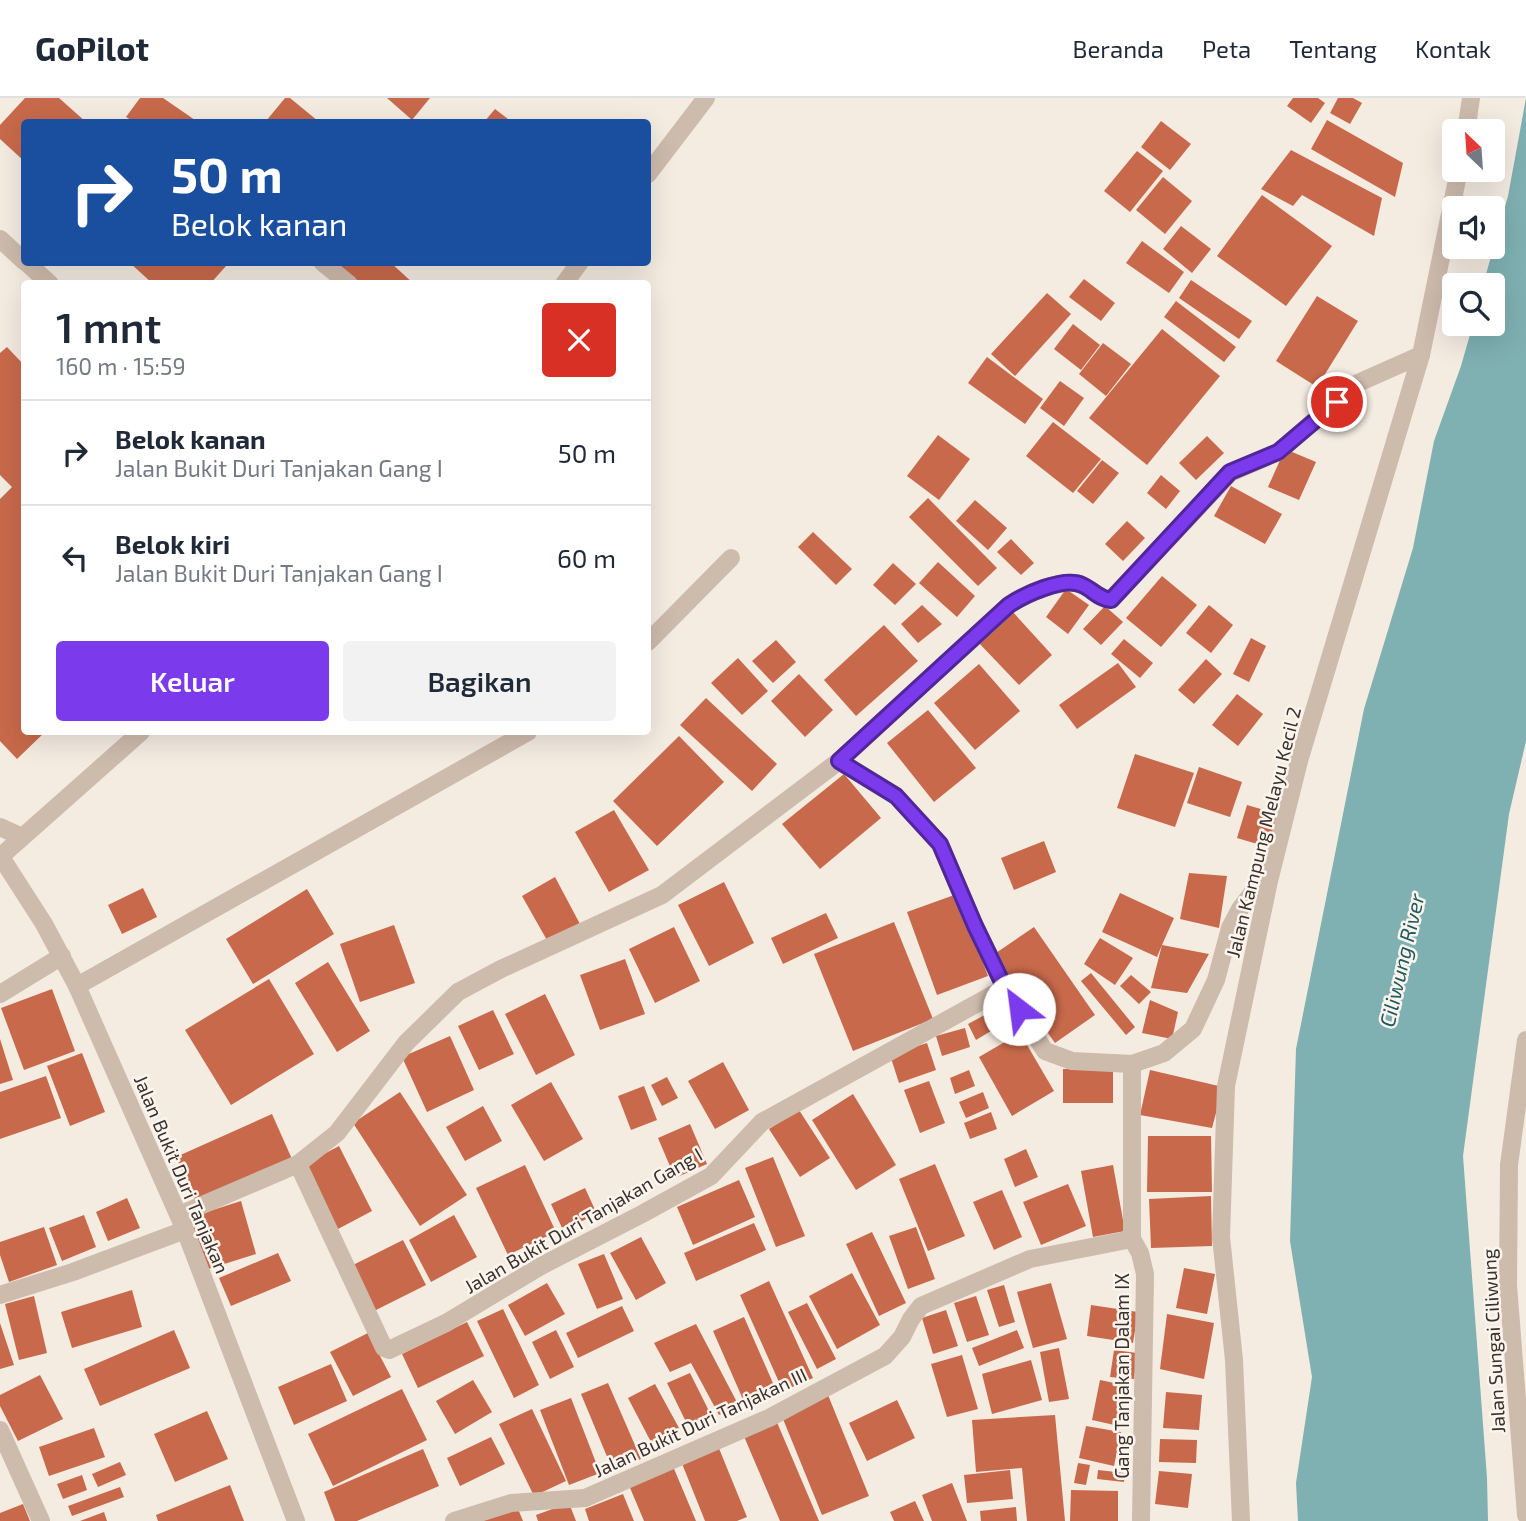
<!DOCTYPE html>
<html lang="id">
<head>
<meta charset="utf-8">
<style>
  body { margin:0; font-family:"Exo 2",sans-serif; background:#f2f2f3; color:#1f2937; height:100vh; display:flex; flex-direction:column; font-size:26px; white-space:nowrap }
  * { box-sizing:border-box; margin:0 }
  p { font-size:23px; color:#747a83 }
  .icon { flex:none; width:38px; height:38px; fill:none; stroke:currentColor; stroke-width:2; stroke-linecap:round; stroke-linejoin:round }
  .map { position:relative; flex:1; overflow:hidden }
  .drawer { position:absolute; left:21px; top:182px; width:630px; height:455px; display:flex; flex-direction:column; background:#fff; border-radius:7px; box-shadow:0 7px 28px #0002 }
  .drawer>* { flex:none }
  .guide { position:absolute; left:21px; top:21px; width:630px; height:147px; border-radius:7px; box-shadow:0 7px 28px #0002; background:#1a4fa0; color:#fff; overflow:hidden }
  .needle { width:46px; rotate:335deg }
  .buttons { position:absolute; left:1442px; top:21px; display:grid; gap:14px }
  .buttons a { display:grid; place-items:center; width:63px; height:63px; border-radius:7px; background:#fff; box-shadow:0 7px 28px #0002; font-size:35px }
  .pin { position:absolute; display:grid; place-items:center; width:60px; height:60px; color:#fff; margin:-30px; border:4px solid #fff; border-radius:50%; box-shadow:0 2px 7px #0007 }
  .me { position:absolute; width:77px; margin:-38px; rotate:330deg; stroke-linejoin:round; filter:drop-shadow(0 0 5px #0008) }
  .turn { display:flex; align-items:center; gap:24px; height:147px; padding:0 35px; font-size:32px }
  .turn .icon { width:91px; height:91px; stroke-width:2.5 }
  .turn b { display:block; font-size:49px; line-height:60px }
  .round { display:grid; place-items:center; flex:none; width:74px; height:74px; border-radius:7px; background:#f2f2f3 }
  .overview { display:flex; align-items:center; justify-content:space-between; height:119px; padding:0 35px }
  h1 { font-size:42px; font-weight:600; line-height:52px }
  .cta { display:flex; gap:14px; margin-top:auto; padding:14px 35px }
  .cta a { flex:1; height:80px; border-radius:7px; background:#7c3aed; color:#fff; font-size:28px; font-weight:600; line-height:80px; text-align:center }
  .cta a+a { background:#f2f2f3; color:#1f2937 }
  ul { padding:0; list-style:none }
  li { display:flex; align-items:center; gap:21px; height:105px; padding:0 35px; border-top:2px solid #e0e1e3 }
  li div { flex:1 }
  li b { display:block; font-size:26px }
  li em { font-style:normal }
  header { display:flex; align-items:center; gap:42px; box-sizing:border-box; height:98px; padding:0 35px; background:#fff; border-bottom:2px solid #e0e1e3 }
  header strong { font-size:33px }
  nav { display:flex; gap:38px; margin-inline-start:auto; font-size:24px }
  .map>svg:first-child { display:block }
  .water { fill:#7fb0b2 }
  .building { fill:#c8694b }
  .lines { fill:none; stroke-linecap:round; stroke-linejoin:round }
  .minor { stroke:#cdbbac; stroke-width:18 }
  .route-casing { stroke:#51269a; stroke-width:18 }
  .route { stroke:#7c3aed; stroke-width:12 }
  .labels { text-anchor:middle; dominant-baseline:central; stroke-width:5; stroke-linejoin:round; paint-order:stroke }
  .street-label { font-size:19px; fill:#3b302b; stroke:#fbf5ee }
  .water-label { font-size:21px; font-style:italic; fill:#1f5a5e; stroke:#fbf5ee }
</style>
</head>
<body>
<header>
<strong>GoPilot</strong>
<nav><a>Beranda</a><a>Peta</a><a>Tentang</a><a>Kontak</a></nav>
</header>
<div class="map">
<svg width="1526" height="1423" viewBox="0 0 1526 1423">
  <rect width="100%" height="100%" fill="#f4ebe1"/>
  <!-- water -->
  <path class="water" d="M1526 0V643L1509 716 1463 1058 1487 1380 1488 1423H1298L1296 1385 1312 1279 1290 1143 1296 951 1364 611 1413 450 1434 343 1461 268 1473 226H1493V187H1483L1508 98Z"/>
  <!-- building -->
  <g class="building">
    <path d="M25 0H59L86 24H24V63L0 41V27Z"/>
    <path d="M140 0H163L195 22 193 24H134L126 19Z"/>
    <path d="M285 0H290L318 23 268 24 266 23Z"/>
    <path d="M387 0H430L412 22Z"/>
    <path d="M1293 0H1318L1325 5 1311 25 1287 8Z"/>
    <path d="M1338 0H1353L1362 5 1350 26 1330 15Z"/>
    <path d="M495 11 512 24H484Z"/>
    <path d="M1327 22 1403 65 1395 99 1311 51Z"/>
    <path d="M1161 23 1191 46 1170 72 1141 49Z"/>
    <path d="M1291 52 1382 100 1374 138 1302 97 1293 108 1261 91Z"/>
    <path d="M1137 53 1163 73 1130 114 1104 93Z"/>
    <path d="M1163 79 1192 103 1165 136 1136 112Z"/>
    <path d="M1262 97 1332 148 1286 208 1217 158Z"/>
    <path d="M1181 128 1211 151 1192 175 1163 151Z"/>
    <path d="M1142 143 1184 174 1169 195 1126 165Z"/>
    <path d="M129 164H221L226 168 210 186H153Z"/>
    <path d="M336 164H390L414 186H360Z"/>
    <path d="M1084 181 1115 205 1101 223 1069 199Z"/>
    <path d="M1191 182 1252 223 1239 241 1179 200Z"/>
    <path d="M1047 195 1071 216 1015 278 991 256Z"/>
    <path d="M1317 198 1358 223 1317 289 1276 263Z"/>
    <path d="M1176 203 1236 249 1224 264 1164 219Z"/>
    <path d="M1073 226 1100 247 1081 272 1054 251Z"/>
    <path d="M1162 231 1220 278 1147 367 1089 320Z"/>
    <path d="M1103 245 1131 266 1106 298 1079 276Z"/>
    <path d="M7 249 24 267V634H45L17 661 0 643V401L12 389 0 377V255Z"/>
    <path d="M987 259 1043 301 1025 326 968 285Z"/>
    <path d="M1060 283 1084 300 1064 328 1040 310Z"/>
    <path d="M1053 324 1101 361 1073 395 1026 358Z"/>
    <path d="M938 337 970 361 939 402 907 378Z"/>
    <path d="M1207 338 1224 355 1196 382 1179 365Z"/>
    <path d="M1285 351 1316 364 1299 402 1268 389Z"/>
    <path d="M1102 362 1119 375 1093 406 1077 393Z"/>
    <path d="M1161 377 1180 393 1166 411 1147 395Z"/>
    <path d="M1231 388 1282 416 1265 446 1214 418Z"/>
    <path d="M928 400 997 470 978 488 909 419Z"/>
    <path d="M975 402 1007 430 988 452 956 423Z"/>
    <path d="M1127 423 1145 440 1123 463 1105 446Z"/>
    <path d="M813 434 852 471 836 487 798 449Z"/>
    <path d="M1011 441 1034 465 1021 477 997 454Z"/>
    <path d="M938 464 975 498 957 519 919 485Z"/>
    <path d="M893 465 916 486 895 507 873 487Z"/>
    <path d="M1162 478 1197 507 1161 549 1126 520Z"/>
    <path d="M1066 491 1089 507 1068 536 1046 519Z"/>
    <path d="M922 507 942 526 918 545 901 526Z"/>
    <path d="M1209 507 1233 527 1211 555 1186 535Z"/>
    <path d="M1105 508 1123 524 1101 547 1083 531Z"/>
    <path d="M1012 513 1052 557 1019 587 978 544Z"/>
    <path d="M884 527 918 563 856 618 824 582Z"/>
    <path d="M1251 540 1266 548 1249 584 1233 576Z"/>
    <path d="M1124 541 1153 565 1140 580 1111 556Z"/>
    <path d="M776 542 796 564 773 585 752 563Z"/>
    <path d="M738 560 768 593 742 617 711 585Z"/>
    <path d="M1206 561 1222 576 1194 606 1178 592Z"/>
    <path d="M1118 565 1136 589 1077 631 1059 607Z"/>
    <path d="M979 566 1020 613 975 652 934 605Z"/>
    <path d="M799 576 833 612 805 639 771 603Z"/>
    <path d="M1237 596 1263 616 1238 648 1212 627Z"/>
    <path d="M706 600 777 666 752 693 680 627Z"/>
    <path d="M928 612 976 670 934 704 887 645Z"/>
    <path d="M679 638 724 684 657 748 613 703Z"/>
    <path d="M1135 656 1194 675 1175 729 1117 710Z"/>
    <path d="M1199 669 1242 684 1230 719 1187 705Z"/>
    <path d="M844 676 881 720 820 771 782 726Z"/>
    <path d="M1247 707 1281 717 1271 750 1237 740Z"/>
    <path d="M614 712 649 772 609 794 575 734Z"/>
    <path d="M1044 743 1056 774 1014 792 1001 760Z"/>
    <path d="M1189 775 1227 778 1219 830 1180 821Z"/>
    <path d="M555 779 580 826 548 844 522 798Z"/>
    <path d="M724 784 754 845 709 868 678 807Z"/>
    <path d="M143 790 157 819 122 836 108 807Z"/>
    <path d="M307 791 334 836 253 886 226 841Z"/>
    <path d="M1120 795 1174 820 1162 847 1209 856 1187 895 1151 890 1162 847 1157 859 1102 834Z"/>
    <path d="M957 796 988 878 937 897 907 814Z"/>
    <path d="M826 815 838 840 783 866 771 840Z"/>
    <path d="M894 824 933 921 853 953 814 856Z"/>
    <path d="M394 827 415 885 360 904 340 846Z"/>
    <path d="M674 829 700 883 655 905 629 851Z"/>
    <path d="M1034 829 1095 917 1055 945 993 857Z"/>
    <path d="M1100 840 1133 860 1115 887 1084 866Z"/>
    <path d="M625 861 645 916 600 932 580 877Z"/>
    <path d="M328 864 370 933 337 954 295 885Z"/>
    <path d="M1091 875 1135 929 1126 937 1081 883Z"/>
    <path d="M1131 877 1151 894 1139 906 1120 888Z"/>
    <path d="M269 881 314 956 231 1007 185 932Z"/>
    <path d="M52 891 75 953 24 972 1 910Z"/>
    <path d="M545 896 575 957 536 977 505 916Z"/>
    <path d="M1150 902 1178 914 1172 941 1142 935Z"/>
    <path d="M493 912 514 956 479 972 458 928Z"/>
    <path d="M992 913 1001 927 976 942 968 926Z"/>
    <path d="M965 930 970 949 942 958 936 938Z"/>
    <path d="M1020 935 1054 993 1012 1018 979 959Z"/>
    <path d="M450 938 474 992 427 1014 402 959Z"/>
    <path d="M0 941 13 982 0 986Z"/>
    <path d="M927 945 936 972 899 985 890 957Z"/>
    <path d="M82 955 105 1014 70 1028 47 968Z"/>
    <path d="M723 964 749 1012 715 1031 688 983Z"/>
    <path d="M1113 970V1005H1063V971Z"/>
    <path d="M969 972 975 988 955 996 950 980Z"/>
    <path d="M1150 972 1223 989 1212 1030 1140 1017Z"/>
    <path d="M46 978 61 1020 0 1041V994Z"/>
    <path d="M667 979 678 1000 662 1008 651 987Z"/>
    <path d="M929 983 945 1025 920 1035 904 992Z"/>
    <path d="M551 984 583 1041 544 1063 511 1007Z"/>
    <path d="M644 988 657 1022 631 1032 618 998Z"/>
    <path d="M400 994 467 1097 420 1128 353 1025Z"/>
    <path d="M983 994 989 1010 966 1020 959 1004Z"/>
    <path d="M853 996 896 1067 856 1092 812 1022Z"/>
    <path d="M483 1008 502 1043 465 1063 446 1029Z"/>
    <path d="M799 1012 830 1060 800 1079 769 1031Z"/>
    <path d="M991 1014 997 1031 970 1041 964 1025Z"/>
    <path d="M272 1016 292 1061 196 1104 176 1059Z"/>
    <path d="M690 1026 707 1066 675 1080 658 1040Z"/>
    <path d="M1148 1038H1211L1212 1094H1147Z"/>
    <path d="M339 1048 372 1113 338 1131 305 1066Z"/>
    <path d="M1026 1051 1038 1079 1015 1089 1004 1061Z"/>
    <path d="M773 1059 805 1138 776 1149 745 1070Z"/>
    <path d="M935 1066 965 1138 928 1153 899 1081Z"/>
    <path d="M525 1067 556 1134 508 1157 476 1090Z"/>
    <path d="M1113 1067 1125 1133 1093 1139 1081 1073Z"/>
    <path d="M739 1082 755 1119 693 1147 677 1109Z"/>
    <path d="M1068 1086 1086 1128 1041 1147 1023 1104Z"/>
    <path d="M585 1090 597 1116 563 1132 551 1106Z"/>
    <path d="M1002 1092 1022 1139 994 1152 973 1104Z"/>
    <path d="M1211 1098 1212 1148 1151 1150 1149 1101Z"/>
    <path d="M127 1100 140 1130 108 1143 96 1114Z"/>
    <path d="M241 1103 256 1156 205 1172 188 1120Z"/>
    <path d="M84 1117 96 1149 62 1163 49 1130Z"/>
    <path d="M454 1117 477 1159 431 1184 409 1142Z"/>
    <path d="M754 1125 766 1152 696 1183 684 1155Z"/>
    <path d="M44 1129 57 1167 9 1184 0 1157V1144Z"/>
    <path d="M916 1129 935 1181 908 1191 889 1138Z"/>
    <path d="M872 1134 906 1205 879 1218 846 1146Z"/>
    <path d="M641 1139 666 1185 636 1202 610 1155Z"/>
    <path d="M403 1142 426 1187 374 1213 351 1168Z"/>
    <path d="M278 1155 291 1183 231 1208 219 1180Z"/>
    <path d="M604 1156 623 1201 597 1211 578 1166Z"/>
    <path d="M1184 1170 1215 1176 1207 1216 1176 1210Z"/>
    <path d="M852 1175 880 1227 837 1251 809 1198Z"/>
    <path d="M769 1183 813 1280 783 1293 740 1197Z"/>
    <path d="M547 1185 565 1216 525 1238 508 1207Z"/>
    <path d="M1051 1185 1067 1241 1033 1250 1017 1194Z"/>
    <path d="M1004 1187 1015 1224 999 1229 987 1192Z"/>
    <path d="M132 1192 142 1229 72 1250 61 1214Z"/>
    <path d="M34 1198 47 1255 19 1262 5 1206Z"/>
    <path d="M976 1198 989 1237 967 1244 954 1205Z"/>
    <path d="M807 1205 836 1261 817 1271 788 1214Z"/>
    <path d="M1091 1207 1138 1214 1133 1245 1087 1238Z"/>
    <path d="M622 1208 634 1233 578 1260 566 1235Z"/>
    <path d="M503 1211 539 1287 514 1300 477 1223Z"/>
    <path d="M946 1212 958 1248 933 1256 922 1220Z"/>
    <path d="M1167 1216 1214 1225 1204 1281 1160 1271Z"/>
    <path d="M744 1219 776 1292 745 1306 713 1233Z"/>
    <path d="M467 1224 484 1258 418 1290 402 1256Z"/>
    <path d="M0 1225 14 1267 0 1271Z"/>
    <path d="M696 1226 739 1308 719 1317 691 1265 670 1274 654 1245Z"/>
    <path d="M174 1232 190 1270 100 1308 84 1271Z"/>
    <path d="M556 1232 574 1269 550 1281 532 1244Z"/>
    <path d="M1017 1232 1024 1250 979 1268 972 1250Z"/>
    <path d="M368 1235 391 1279 353 1298 330 1254Z"/>
    <path d="M1059 1250 1069 1301 1049 1304 1040 1254Z"/>
    <path d="M1114 1252 1137 1255 1134 1281 1110 1279Z"/>
    <path d="M962 1257 978 1311 947 1319 931 1266Z"/>
    <path d="M1031 1262 1042 1302 992 1316 982 1276Z"/>
    <path d="M331 1266 347 1303 294 1327 278 1289Z"/>
    <path d="M690 1275 711 1317 688 1328 667 1285Z"/>
    <path d="M40 1277 63 1321 18 1343 0 1308V1297Z"/>
    <path d="M473 1282 492 1314 455 1336 436 1303Z"/>
    <path d="M1100 1282 1129 1288 1119 1328 1092 1322Z"/>
    <path d="M608 1285 641 1361 613 1373 581 1296Z"/>
    <path d="M655 1286 679 1330 651 1344 628 1300Z"/>
    <path d="M402 1291 427 1342 333 1388 308 1336Z"/>
    <path d="M1166 1294 1202 1297 1199 1332 1163 1330Z"/>
    <path d="M828 1297 869 1398 822 1417 781 1316Z"/>
    <path d="M571 1300 600 1375 569 1387 540 1312Z"/>
    <path d="M897 1302 915 1340 867 1363 849 1325Z"/>
    <path d="M532 1311 566 1383 534 1398 499 1326Z"/>
    <path d="M207 1313 228 1361 175 1384 154 1336Z"/>
    <path d="M1055 1317 1065 1423H1027L1022 1370 976 1374 972 1322Z"/>
    <path d="M776 1322 819 1423H780L743 1336Z"/>
    <path d="M1086 1328 1121 1334 1114 1368 1079 1360Z"/>
    <path d="M94 1330 105 1359 49 1378 39 1349Z"/>
    <path d="M491 1339 505 1366 460 1388 447 1360Z"/>
    <path d="M1160 1341 1197 1342 1196 1365 1159 1364Z"/>
    <path d="M718 1348 747 1419 737 1423H705L681 1363Z"/>
    <path d="M423 1351 439 1388 357 1423H335L324 1394Z"/>
    <path d="M120 1364 126 1377 98 1389 92 1376Z"/>
    <path d="M1078 1365 1090 1367 1086 1387 1074 1385Z"/>
    <path d="M672 1366 696 1423H644L628 1385Z"/>
    <path d="M1010 1372 1013 1401 967 1405 964 1377Z"/>
    <path d="M1098 1372 1125 1375 1124 1384 1097 1381Z"/>
    <path d="M1159 1373 1192 1376 1188 1410 1155 1406Z"/>
    <path d="M82 1377 87 1392 63 1401 57 1386Z"/>
    <path d="M952 1385 967 1423H932L922 1397Z"/>
    <path d="M230 1387 244 1423H158L156 1417Z"/>
    <path d="M120 1389 124 1399 72 1418 68 1408Z"/>
    <path d="M1071 1392 1118 1393V1423H1070Z"/>
    <path d="M623 1396 634 1423H589L585 1411Z"/>
    <path d="M915 1403 924 1423H894L890 1414Z"/>
    <path d="M569 1405 576 1423H538L536 1417Z"/>
    <path d="M23 1406 30 1423H0V1415Z"/>
    <path d="M516 1406 523 1423H476Z"/>
    <path d="M1016 1409 1017 1423H981L980 1413Z"/>
    <path d="M104 1414 107 1423H80Z"/>
  </g>
  <g class="lines">
    <!-- minor -->
    <g class="minor">
      <path d="M1466 33 1471 0"/>
      <path d="M648 76 706 0"/>
      <path d="M0 141 24 163"/>
      <path d="M26 164 50 186"/>
      <path d="M322 164 349 186"/>
      <path d="M564 186 580 164"/>
      <path d="M648 544 731 460"/>
      <path d="M839 663 896 698 940 746 975 828 1005 890 1045 953 1072 963 1132 966 1164 955 1193 931 1216 882 1230 830 1240 811 1253 794"/>
      <path d="M0 729 22 739"/>
      <path d="M0 759 141 634"/>
      <path d="M1 759 44 826 77 888 185 1132 296 1423"/>
      <path d="M77 888 528 634"/>
      <path d="M0 896 62 858"/>
      <path d="M1526 942 1509 1067 1508 1187 1526 1417"/>
      <path d="M1132 966V1141L1140 1155 1145 1176 1141 1423"/>
      <path d="M298 1066 384 1250 389 1252 446 1225 541 1168 642 1116 711 1078 762 1024 1005 890"/>
      <path d="M179 1117 298 1066 337 1035 406 945 458 894 501 871 662 797 839 663 1009 507C1024 497 1064 478 1082 487 1092 491 1099 501 1111 502L1230 375 1278 354 1358 285 1421 257"/>
      <path d="M0 1197 73 1174 185 1132"/>
      <path d="M0 1332 41 1423"/>
      <path d="M454 1423 511 1405 585 1400 769 1320 885 1258 902 1239 911 1221 921 1208 1030 1161 1132 1141"/>
      <path d="M1241 1423 1234 1262 1221 1139 1226 988 1269 783 1299 663 1421 257 1459 72"/>
    </g>
  </g>
  <g class="lines">
    <!-- route casing -->
    <g class="route-casing">
      <path id="route" d="M1019 911 1005 890 975 828 940 746 896 698 839 663 1009 507C1024 497 1064 478 1082 487 1092 491 1099 501 1111 502L1230 374 1278 354 1337 304"/>
    </g>
    <!-- route -->
    <use href="#route" class="route"/>
  </g>
  <g class="labels">
    <!-- street labels -->
    <g class="street-label">
      <text transform="translate(1263 734) rotate(-76)">Jalan Kampung Melayu Kecil 2</text>
      <text transform="translate(182 1076) rotate(67)">Jalan Bukit Duri Tanjakan</text>
      <text transform="translate(583 1122) rotate(-30)">Jalan Bukit Duri Tanjakan Gang I</text>
      <text transform="translate(1493 1243) rotate(-93)">Jalan Sungai Ciliwung</text>
      <text transform="translate(1121 1278) rotate(-90)">Gang Tanjakan Dalam IX</text>
      <text transform="translate(700 1324) rotate(-25)">Jalan Bukit Duri Tanjakan III</text>
    </g>
    <!-- water labels -->
    <g class="water-label">
      <text transform="translate(1401 862) rotate(-77)">Ciliwung River</text>
    </g>
  </g>
</svg>
<div class="buttons">
<a><svg class="needle" viewBox="-14 -14 28 28"><path d="M0-13l5 13h-10z" fill="#e53935"/><path d="M0 13l5-13h-10z" fill="#747a83"/></svg></a>
<a><svg class="icon" aria-label="sound" viewBox="0 0 24 24"><path d="M4 9h4l5-4v14l-5-4H4zM17 9q2 3 0 6"/></svg></a>
<a><svg class="icon" aria-label="search" viewBox="0 0 24 24"><circle cx="10" cy="10" r="6"/><path d="M15 15l6 6"/></svg></a>
</div>
<div class="pin" style="left:1337px;top:304px;background:#d93025"><svg class="icon" aria-label="arrive" viewBox="0 0 24 24"><path d="M6 21V4h12l-3 4 3 4H6"/></svg></div>
<svg class="me" style="left:1019px;top:911px" viewBox="-20 -20 40 40"><circle r="19" fill="#fff"/><path d="M0-13L10 11 0 6-10 11z" fill="#7c3aed"/></svg>
<div class="guide">
<div class="turn"><svg class="icon" aria-label="right" viewBox="0 0 24 24"><path d="M7 20v-9h11M14 6l5 5-5 5"/></svg><div><b>50 m</b>Belok kanan</div></div>
</div>
<section class="drawer">
<div class="overview"><div><h1>1 mnt</h1><p>160 m · 15:59</p></div><a class="round" style="background:#d93025;color:#fff"><svg class="icon" aria-label="close" viewBox="0 0 24 24"><path d="M6 6l12 12M18 6L6 18"/></svg></a></div>
<ul>
<li><svg class="icon" aria-label="right" viewBox="0 0 24 24"><path d="M7 20v-9h11M14 6l5 5-5 5"/></svg><div><b>Belok kanan</b><p>Jalan Bukit Duri Tanjakan Gang I</p></div><em>50 m</em></li>
<li><svg class="icon" aria-label="left" viewBox="0 0 24 24"><path d="M17 20v-9H6M10 6l-5 5 5 5"/></svg><div><b>Belok kiri</b><p>Jalan Bukit Duri Tanjakan Gang I</p></div><em>60 m</em></li>
</ul>
<div class="cta"><a>Keluar</a><a>Bagikan</a></div>
</section>
</div>
</body>
</html>
